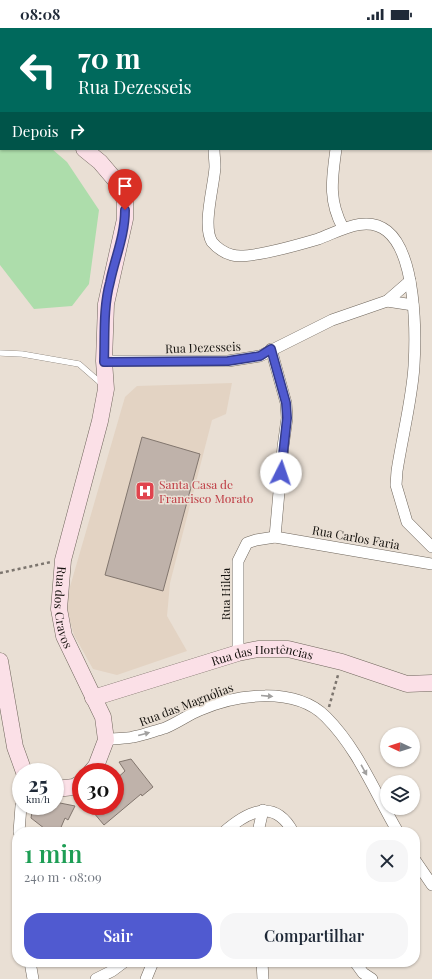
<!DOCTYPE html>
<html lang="pt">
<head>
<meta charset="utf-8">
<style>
  body { margin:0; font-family:"Playfair Display",serif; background:#f6f6f7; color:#1f2937; height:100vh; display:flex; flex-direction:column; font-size:15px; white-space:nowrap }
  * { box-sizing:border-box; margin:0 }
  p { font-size:13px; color:#747a83 }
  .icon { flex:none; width:22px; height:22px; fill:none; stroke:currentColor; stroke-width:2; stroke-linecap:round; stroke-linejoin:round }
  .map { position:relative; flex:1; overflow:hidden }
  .sheet { position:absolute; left:12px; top:799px; width:408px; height:140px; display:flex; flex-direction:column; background:#fff; border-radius:16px; box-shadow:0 1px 3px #0004 }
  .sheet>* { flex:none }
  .top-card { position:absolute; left:0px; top:0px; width:432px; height:122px; box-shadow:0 1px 3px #0004; background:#00695c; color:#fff; overflow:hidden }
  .needle { width:26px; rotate:274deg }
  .buttons { position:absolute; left:380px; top:699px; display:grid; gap:8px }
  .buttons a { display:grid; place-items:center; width:40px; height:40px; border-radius:50%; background:#fff; box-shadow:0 1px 3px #0004; font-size:20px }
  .speed { position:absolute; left:12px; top:735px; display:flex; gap:8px; font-size:20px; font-weight:700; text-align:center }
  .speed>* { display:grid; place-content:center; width:52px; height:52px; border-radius:50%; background:#fff; box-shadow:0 1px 3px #0004; line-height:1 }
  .speed small { font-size:10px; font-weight:400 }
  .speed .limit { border:6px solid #d22; background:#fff; color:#111 }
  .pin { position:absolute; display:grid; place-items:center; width:34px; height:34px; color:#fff; margin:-41px -17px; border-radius:50% 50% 50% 0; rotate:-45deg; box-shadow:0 0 4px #0007 }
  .pin .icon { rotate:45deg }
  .me { position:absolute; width:44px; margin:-22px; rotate:4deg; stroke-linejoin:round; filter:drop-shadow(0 0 3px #0008) }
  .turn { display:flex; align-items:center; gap:14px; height:84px; padding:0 12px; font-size:18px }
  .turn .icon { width:52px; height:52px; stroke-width:2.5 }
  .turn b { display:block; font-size:28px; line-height:34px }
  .then { display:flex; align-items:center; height:38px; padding:0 12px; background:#0003; gap:8px; font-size:15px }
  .round { display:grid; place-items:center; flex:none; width:42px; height:42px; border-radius:16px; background:#f6f6f7 }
  .headline { display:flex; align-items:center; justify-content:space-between; height:68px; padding:0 12px }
  h1 { font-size:24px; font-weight:600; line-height:30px; color:#1e9e55 }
  .action { display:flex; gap:8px; margin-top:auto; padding:8px 12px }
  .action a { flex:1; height:46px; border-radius:16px; background:#505ad0; color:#fff; font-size:16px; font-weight:600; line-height:46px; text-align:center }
  .action a+a { background:#f6f6f7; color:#1f2937 }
  .status { display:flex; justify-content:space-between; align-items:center; height:28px; padding:0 20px; background:#fff; direction:ltr }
  .status svg { height:11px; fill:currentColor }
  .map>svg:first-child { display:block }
  .built { fill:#e3d3c3 }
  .green { fill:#adddab }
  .building { fill:#bfb2aa; stroke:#82766e }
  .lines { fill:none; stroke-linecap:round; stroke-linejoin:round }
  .lane-casing { stroke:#6f665c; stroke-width:6 }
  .street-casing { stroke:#6f665c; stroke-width:12 }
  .secondary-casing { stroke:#6f665c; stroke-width:17 }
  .path { stroke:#7c756e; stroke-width:2.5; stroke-dasharray:3 3; stroke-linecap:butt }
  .lane { stroke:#fff; stroke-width:5.5 }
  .street { stroke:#fff; stroke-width:11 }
  .secondary { stroke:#fbe0e7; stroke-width:16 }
  .oneway { fill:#a1a09f }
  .route-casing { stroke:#343a87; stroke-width:10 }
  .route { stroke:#505ad0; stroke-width:7 }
  .labels { text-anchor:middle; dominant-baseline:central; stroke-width:3; stroke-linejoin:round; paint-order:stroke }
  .street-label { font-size:12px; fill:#15120e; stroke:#e9dfd4 }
  .health-label { font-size:12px; fill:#be3a42; stroke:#e9dfd4; text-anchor:start }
</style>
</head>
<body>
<div class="status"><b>08:08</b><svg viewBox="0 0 49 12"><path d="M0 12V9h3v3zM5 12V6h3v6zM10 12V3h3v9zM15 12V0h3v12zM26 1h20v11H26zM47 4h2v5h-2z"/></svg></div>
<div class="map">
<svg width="432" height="951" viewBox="0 0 432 951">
  <rect width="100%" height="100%" fill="#e9dfd4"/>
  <!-- built -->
  <path class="built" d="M232 355 226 386 212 392 170 555 167 588 187 623 117 647 93 641 74 607 65 576 125 369 137 358Z"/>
  <!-- green -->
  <path class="green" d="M0 74 1 121H52L67 134 99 182 89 256 72 278 34 281 0 237Z"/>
  <!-- building -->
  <g class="building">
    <path d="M142 409 200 426 163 563 105 547Z"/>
    <path d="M131 731 153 759 142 768 141 766 104 797 88 778H115V752L125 743 119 734Z"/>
    <path d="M55 774 75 778 68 792 65 790 59 804H49L31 790 33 778H55Z"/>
  </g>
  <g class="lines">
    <!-- lane casing -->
    <g class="lane-casing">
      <path id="lane" d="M0 325 22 326 79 336 103 357"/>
    </g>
    <!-- street casing -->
    <g class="street-casing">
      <g id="street">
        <path d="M114 0 115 1"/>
        <path d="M363 1 364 0"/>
        <path d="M214 121C214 127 215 133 215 139 214 158 202 198 212 214 217 220 225 225 232 227 247 232 301 216 318 211 338 204 366 186 387 203 416 226 416 304 414 338 412 371 402 410 397 443L396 457 407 494 432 519"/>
        <path d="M336 121C332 151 328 172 343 200"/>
        <path d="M410 253 387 273 413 277"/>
        <path d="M271 321 286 375 287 390 283 419 275 509"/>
        <path d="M104 333H228L260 328 332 292 387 273"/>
        <path d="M238 625V533L247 515 256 512 275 509 432 536"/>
        <path d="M106 712C115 710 124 711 133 709 144 707 154 703 165 700 177 695 188 687 200 682 236 666 295 658 326 689 358 721 375 765 398 804"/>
        <path d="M19 804 21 778"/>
        <path d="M224 804C247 784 274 769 293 804"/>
        <path d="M258 804 263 782"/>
        <path d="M415 832 432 857"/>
        <path d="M30 934 33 951"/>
        <path d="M262 934 263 951"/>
        <path d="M355 934 363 945 372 951"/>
        <path d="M96 951 112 943 124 934"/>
        <path d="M146 951 153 934"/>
      </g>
    </g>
    <!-- secondary casing -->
    <g class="secondary-casing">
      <g id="secondary">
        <path d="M0 29 1 31"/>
        <path id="s1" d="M84 121 100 134 117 154 125 173V191L106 276 104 333 106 361 100 393 63 532 59 581 64 608 103 689 106 712 96 738 91 744"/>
        <path d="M0 633 15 719 24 744"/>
        <path id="s2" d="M93 670 238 625 258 621H288L342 634 407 656 432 655"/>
        <path d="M55 761 74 759 81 755"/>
      </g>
    </g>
    <!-- path -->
    <g class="path">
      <path d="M0 545 51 534"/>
      <path d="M329 679 338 647"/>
    </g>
    <!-- lane -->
    <use href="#lane" class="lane"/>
    <!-- street -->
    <use href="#street" class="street"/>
    <!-- secondary -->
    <use href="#secondary" class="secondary"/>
  </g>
  <!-- one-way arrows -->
  <defs><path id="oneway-solid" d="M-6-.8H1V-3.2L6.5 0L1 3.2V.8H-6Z"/></defs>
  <g class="oneway">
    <use href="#oneway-solid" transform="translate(267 668) rotate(5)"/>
    <use href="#oneway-solid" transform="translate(144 706) rotate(-15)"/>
    <use href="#oneway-solid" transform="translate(364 742) rotate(61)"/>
  </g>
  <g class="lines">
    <!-- route casing -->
    <g class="route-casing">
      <path id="route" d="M125 182C125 207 115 230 110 254 103 280 105 307 104 334L228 333 260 328 271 321 286 375 287 390 281 445"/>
    </g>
    <!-- route -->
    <use href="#route" class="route"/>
  </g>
  <!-- icons -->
  <defs>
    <g id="hospital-square" transform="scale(1)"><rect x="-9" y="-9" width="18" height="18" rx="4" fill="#e0444e" stroke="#e9dfd4"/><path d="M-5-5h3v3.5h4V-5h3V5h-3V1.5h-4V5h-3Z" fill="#fff"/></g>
  </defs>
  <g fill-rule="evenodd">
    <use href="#hospital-square" x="145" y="463"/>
  </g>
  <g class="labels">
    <!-- street labels -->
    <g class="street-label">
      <text transform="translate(203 319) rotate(-2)">Rua Dezesseis</text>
      <text transform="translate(356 509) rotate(10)">Rua Carlos Faria</text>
      <text transform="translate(225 566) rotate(-90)">Rua Hilda</text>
      <text stroke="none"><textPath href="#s1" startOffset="482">Rua dos Cravos</textPath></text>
      <text stroke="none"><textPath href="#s2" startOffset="176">Rua das Hortências</textPath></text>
      <text transform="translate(186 676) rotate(-21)">Rua das Magnólias</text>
    </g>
    <!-- health labels -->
    <g class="health-label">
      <text x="159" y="456">Santa Casa de<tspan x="159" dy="14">Francisco Morato</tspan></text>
    </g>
  </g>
</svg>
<div class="buttons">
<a><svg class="needle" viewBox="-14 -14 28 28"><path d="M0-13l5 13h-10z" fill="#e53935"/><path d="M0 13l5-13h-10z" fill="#747a83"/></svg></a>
<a><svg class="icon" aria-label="layers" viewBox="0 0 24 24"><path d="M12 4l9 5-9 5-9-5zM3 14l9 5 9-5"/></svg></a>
</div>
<div class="speed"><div>25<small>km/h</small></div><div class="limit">30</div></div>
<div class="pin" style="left:125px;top:182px;background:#d93025"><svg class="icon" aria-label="arrive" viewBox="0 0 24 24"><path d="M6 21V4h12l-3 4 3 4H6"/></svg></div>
<svg class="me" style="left:281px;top:445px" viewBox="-20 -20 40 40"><circle r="19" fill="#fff"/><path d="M0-13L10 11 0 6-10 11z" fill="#505ad0"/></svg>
<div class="top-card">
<div class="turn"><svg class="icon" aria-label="left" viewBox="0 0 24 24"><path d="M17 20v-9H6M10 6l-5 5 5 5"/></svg><div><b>70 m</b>Rua Dezesseis</div></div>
<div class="then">Depois<svg class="icon" aria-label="right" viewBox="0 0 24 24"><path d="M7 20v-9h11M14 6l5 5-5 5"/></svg></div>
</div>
<section class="sheet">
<div class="headline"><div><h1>1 min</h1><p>240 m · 08:09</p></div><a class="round"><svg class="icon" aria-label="close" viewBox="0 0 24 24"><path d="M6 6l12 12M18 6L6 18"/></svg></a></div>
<div class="action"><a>Sair</a><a>Compartilhar</a></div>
</section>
</div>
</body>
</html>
